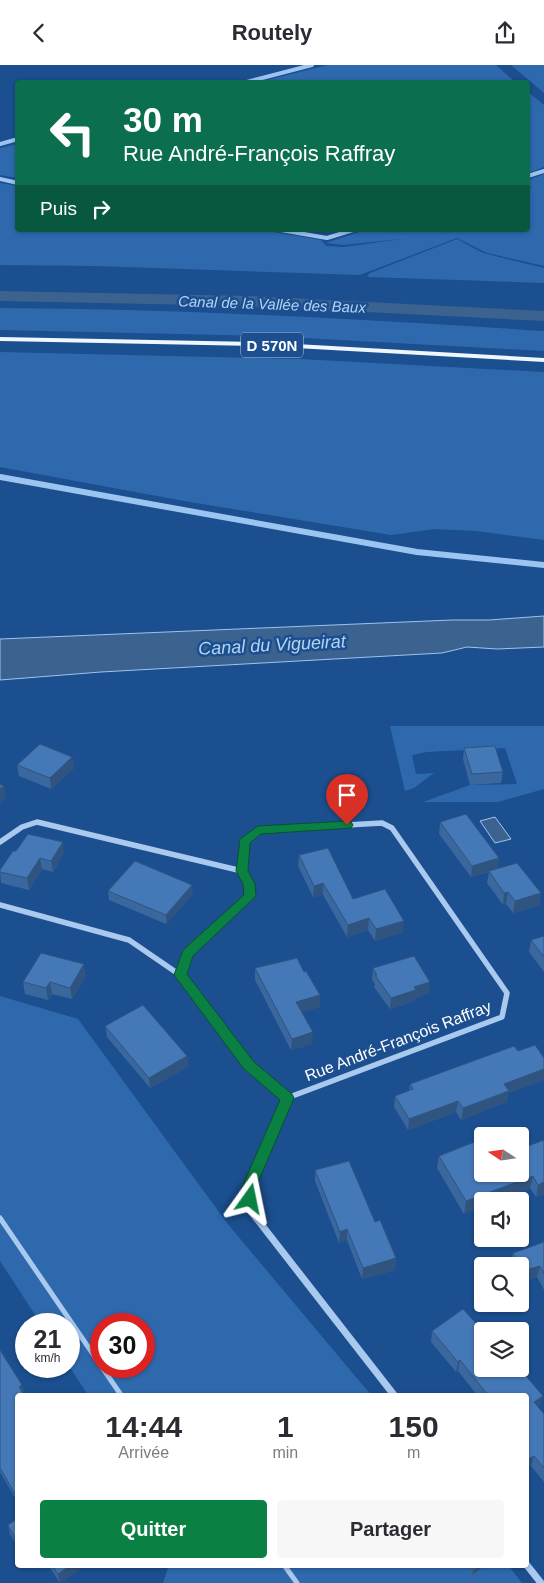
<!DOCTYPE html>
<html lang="fr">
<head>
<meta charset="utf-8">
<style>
  body { margin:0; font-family:Arial,sans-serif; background:#f7f7f7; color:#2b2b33; height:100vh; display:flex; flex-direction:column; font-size:19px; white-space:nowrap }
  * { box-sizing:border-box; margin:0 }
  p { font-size:16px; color:#7c7c81 }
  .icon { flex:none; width:28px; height:28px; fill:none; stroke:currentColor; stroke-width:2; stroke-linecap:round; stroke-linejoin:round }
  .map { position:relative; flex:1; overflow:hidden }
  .panel { position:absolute; left:15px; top:1328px; width:514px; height:175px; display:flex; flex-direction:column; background:#fff; border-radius:5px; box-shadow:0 1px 4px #0004 }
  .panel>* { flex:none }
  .guide { position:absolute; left:15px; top:15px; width:515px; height:152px; border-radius:5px; box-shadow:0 1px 4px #0004; background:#0b6e4f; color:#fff; overflow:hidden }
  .needle { width:32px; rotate:283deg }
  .controls { position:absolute; left:474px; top:1062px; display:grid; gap:10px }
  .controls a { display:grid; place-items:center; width:55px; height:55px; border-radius:5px; background:#fff; box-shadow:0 1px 4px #0004; font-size:25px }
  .speed { position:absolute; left:15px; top:1248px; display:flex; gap:10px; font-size:25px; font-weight:700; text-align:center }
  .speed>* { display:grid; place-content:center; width:65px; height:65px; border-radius:50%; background:#fff; box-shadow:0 1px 4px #0004; line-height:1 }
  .speed small { font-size:12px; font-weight:400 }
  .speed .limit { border:8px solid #d22; background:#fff; color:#111 }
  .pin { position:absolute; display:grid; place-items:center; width:42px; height:42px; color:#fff; margin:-51px -21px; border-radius:50% 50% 50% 0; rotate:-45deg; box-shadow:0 0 5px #0007 }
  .pin .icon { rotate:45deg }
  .me { position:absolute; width:55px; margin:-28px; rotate:12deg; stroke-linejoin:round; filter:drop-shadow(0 0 4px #0008) }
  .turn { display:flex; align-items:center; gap:18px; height:105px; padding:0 25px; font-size:22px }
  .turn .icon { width:65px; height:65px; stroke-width:2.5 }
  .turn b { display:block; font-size:35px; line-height:42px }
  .then { display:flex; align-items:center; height:48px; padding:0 25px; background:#0003; gap:10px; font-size:19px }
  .eta { display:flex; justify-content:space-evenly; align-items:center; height:85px; text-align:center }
  .eta b { font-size:30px; font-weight:800; line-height:35px }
  .button { display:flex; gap:10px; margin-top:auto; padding:10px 25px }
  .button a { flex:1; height:58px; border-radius:5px; background:#0b8043; color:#fff; font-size:20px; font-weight:800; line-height:58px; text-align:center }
  .button a+a { background:#f7f7f7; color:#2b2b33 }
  header { display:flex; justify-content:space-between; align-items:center; height:65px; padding:0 25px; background:#fff; font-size:22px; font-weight:800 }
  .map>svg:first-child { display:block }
  .green { fill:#2e69ad; fill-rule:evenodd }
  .water { fill:#3c6290; stroke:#9cc4f0 }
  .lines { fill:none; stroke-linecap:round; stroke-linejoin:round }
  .stream-far1 { stroke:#9cc4f0; stroke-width:4 }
  .stream { stroke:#9cc4f0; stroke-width:6 }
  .canal { fill:#3c6290; fill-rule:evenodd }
  .lane { stroke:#a9c9ee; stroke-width:5 }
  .street-far1 { stroke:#a9c9ee; stroke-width:5.5 }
  .street { stroke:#a9c9ee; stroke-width:7 }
  .primary { fill:#f0f6ff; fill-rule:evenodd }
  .wall { fill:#3a679d }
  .shaded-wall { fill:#305480 }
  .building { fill:#4478b7; stroke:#305480 }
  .route { fill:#0b8043; stroke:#07532c }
  .labels { text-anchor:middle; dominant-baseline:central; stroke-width:5; stroke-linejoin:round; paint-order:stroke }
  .far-water-label { font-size:15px; font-style:italic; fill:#b5d3f5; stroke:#1b4f8f }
  .shield { fill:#1b4f8f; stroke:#bbcadd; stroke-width:1 }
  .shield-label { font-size:15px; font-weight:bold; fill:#fff }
  .street-label { font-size:16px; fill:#fff; stroke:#1b4f8f }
  .water-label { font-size:18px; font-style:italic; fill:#b5d3f5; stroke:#1b4f8f }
</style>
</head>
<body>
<header><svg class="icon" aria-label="back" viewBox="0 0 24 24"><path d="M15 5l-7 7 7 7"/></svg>Routely<svg class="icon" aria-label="share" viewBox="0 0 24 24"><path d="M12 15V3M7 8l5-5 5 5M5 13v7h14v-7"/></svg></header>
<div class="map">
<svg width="544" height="1518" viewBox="0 0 544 1518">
  <rect width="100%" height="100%" fill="#1b4f8f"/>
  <!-- green -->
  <g class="green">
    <path d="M328 0H496L515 17H259Z"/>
    <path d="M511 0H544V28Z"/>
    <path d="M528 27 544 40V102L528 108Z"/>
    <path d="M17 79V113L0 110V83Z"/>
    <path d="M544 109V201L487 188 457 173 360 210 94 201 0 200V118L17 121 18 165H262L321 175 326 181 344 182 401 174 343 180 326 178 365 165H446L447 168 448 165H528V115Z"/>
    <path d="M457 174 483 188 544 203V218L367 212 370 208Z"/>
    <path d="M0 243C181 244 363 254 544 266V286L266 271 0 265Z"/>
    <path d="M0 287 300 294 544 307V475L476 466 435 464 391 470 184 436 0 402Z"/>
    <path d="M390 661H544V724L498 737H423L470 720 517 719 505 683 427 687 412 690 416 709 434 708 414 723 405 726Z"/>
    <path d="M0 931 78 954 227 1158 371 1330H88L69 1301V1259H41L0 1196ZM101 1259H144V1301H101Z"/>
    <path d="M169 1500H508L522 1518H163Z"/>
  </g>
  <!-- water -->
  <g class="water">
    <path d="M544 551V582L497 584 467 582 442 588 101 607 0 615V574L452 555H489Z"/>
    <path d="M495 752 511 774 495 778 480 756Z"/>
  </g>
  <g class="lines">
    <!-- stream-far1 -->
    <g class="stream-far1">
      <path d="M243 18 312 0"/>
      <path d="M0 79 18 74"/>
      <path d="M528 111 544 106"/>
      <path d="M0 114 18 118"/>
      <path d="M281 165 327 173 353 165"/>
    </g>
    <!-- stream -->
    <path class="stream" d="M0 412 417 487 544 500"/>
    <!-- canal -->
    <path class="canal" d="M0 226 251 231 544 246V256L251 241 0 236Z"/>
    <!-- lane -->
    <g class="lane">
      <path d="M0 1153 121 1330"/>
      <path d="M284 1500 297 1518"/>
    </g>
    <!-- street-far1 -->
    <g class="street-far1">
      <path d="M382 758 392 763 507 928 502 952 287 1033 249 1001 180 910 187 889 250 831 249 819 242 806 244 776 258 765Z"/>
      <path d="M0 777 22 762 37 757 242 806"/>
      <path d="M0 840 129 875 180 910"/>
      <path d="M279 1051 287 1033"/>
    </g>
    <!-- street -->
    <g class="street">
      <path d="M280 1050 249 1122 250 1145 394 1330"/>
      <path d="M526 1499 541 1518"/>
    </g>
    <!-- primary -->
    <path class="primary" d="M0 272 260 277 544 293V297L260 281 0 276Z"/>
  </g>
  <!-- wall -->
  <g class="wall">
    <path d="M464 683 503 707 501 718 470 720 463 694Z"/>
    <path d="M72 692 74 703 51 724 19 711 17 700Z"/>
    <path d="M440 757 499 793 497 804 541 828 539 840 513 848 506 839 503 840 487 818 489 807 471 812 439 769Z"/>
    <path d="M16 786 64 788 53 807 42 804 29 825 1 818 0 805Z"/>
    <path d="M299 790 353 834 403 867 375 876 368 865 347 872 323 830 313 832 298 801Z"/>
    <path d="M108 826 193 829 166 859 109 835Z"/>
    <path d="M544 871V907L529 887 531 875Z"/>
    <path d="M255 903 304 907 320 930V942L301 947 312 979 291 985 255 915Z"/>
    <path d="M373 903 429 928 415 933V936L390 944 374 922 375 919 372 915Z"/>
    <path d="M86 911 72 934 52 929 48 935 25 929 23 917Z"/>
    <path d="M105 961 187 991 188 1002 150 1023 107 972Z"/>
    <path d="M518 986 544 993V1015L508 1028 507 1037 461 1055 456 1047 408 1065 394 1042 395 1031 409 1026 410 1019Z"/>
    <path d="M544 1075V1129L536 1132 530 1123 497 1136H482L464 1149 437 1103 439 1091 482 1109Z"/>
    <path d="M315 1105 375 1157 396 1193 395 1205 362 1214 347 1175 339 1178 315 1116Z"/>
    <path d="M544 1177V1225L537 1212 520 1217V1201H511L510 1199 513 1188Z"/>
    <path d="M432 1266H483L543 1331 540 1341 538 1342 544 1349V1417L531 1401 526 1404V1330H477L458 1306 456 1307 431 1277Z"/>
    <path d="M0 1285 22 1320 25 1329 18 1330V1438L0 1407Z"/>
    <path d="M18 1453V1482L10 1469 8 1460Z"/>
    <path d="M48 1500H86L60 1518Z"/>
    <path d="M464 1500H485L472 1510Z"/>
  </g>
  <!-- shaded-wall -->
  <g class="shaded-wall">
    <path d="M72 692 74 703 51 724 50 713Z"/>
    <path d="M4 721 6 732 0 738V724Z"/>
    <path d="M63 777 64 788 53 807 51 796Z"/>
    <path d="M40 793 42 804 29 825 27 813Z"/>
    <path d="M499 793 497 804 471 812 472 801Z"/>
    <path d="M323 818V830L313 832 314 821Z"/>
    <path d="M192 820 193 829 166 859V850Z"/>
    <path d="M508 827 506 839 503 840 504 828Z"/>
    <path d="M541 828 539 840 513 848 515 836Z"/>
    <path d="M369 853 368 865 347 872 348 860Z"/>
    <path d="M404 856 403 867 375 876 376 864Z"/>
    <path d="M84 899 86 911 72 934 70 923Z"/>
    <path d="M50 917 52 929 48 935 46 923Z"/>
    <path d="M430 917 429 928 415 933V936L390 944 391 933 414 922Z"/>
    <path d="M320 930V942L296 949V937Z"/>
    <path d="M313 967 312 979 291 985 292 974Z"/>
    <path d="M187 991 188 1002 150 1023 149 1013Z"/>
    <path d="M544 1004V1015L508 1028 507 1037 461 1055 463 1043 504 1019Z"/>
    <path d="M458 1036 456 1047 408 1065 409 1054Z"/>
    <path d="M533 1111 530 1123 497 1136H482V1142L464 1149 466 1136Z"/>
    <path d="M544 1117V1129L536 1132 538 1120Z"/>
    <path d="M347 1164V1175L339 1178 340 1167Z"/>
    <path d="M396 1193 395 1205 362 1214 363 1203Z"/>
    <path d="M540 1201 537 1212 520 1217 522 1206Z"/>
    <path d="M460 1295 458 1306 456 1307 458 1297Z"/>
    <path d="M22 1320 25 1329 24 1330 19 1322Z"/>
    <path d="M543 1331 540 1341 531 1347 534 1337Z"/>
    <path d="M534 1391 531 1401 526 1404V1395Z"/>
    <path d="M71 1500H86L60 1518 58 1509Z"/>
    <path d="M480 1500H485L472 1510 474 1505Z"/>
  </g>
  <!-- building -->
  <g class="building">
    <path d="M40 679 72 692 50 713 17 700Z"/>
    <path d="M495 681 503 707 472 709 464 683Z"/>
    <path d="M0 719 4 721 0 724Z"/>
    <path d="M466 749 499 793 472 801 440 757Z"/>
    <path d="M28 769 63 777 51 796 40 793 27 813 0 807V805L13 786H16Z"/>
    <path d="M328 783 353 834 385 824 404 856 376 864 369 853 348 860 323 818 314 821 299 790Z"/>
    <path d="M135 796 192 820 166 850 108 826Z"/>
    <path d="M517 798 541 828 515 836 508 827 504 828 489 806Z"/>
    <path d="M544 871V892L531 875Z"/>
    <path d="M41 888 84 899 70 923 50 917 46 923 23 917Z"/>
    <path d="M414 891 430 917 414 922 416 925 391 933 375 910H377L373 903Z"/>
    <path d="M297 893 304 907 306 906 320 930 296 937 313 967 292 974 255 903Z"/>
    <path d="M143 940 187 991 149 1013 105 961Z"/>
    <path d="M535 980 544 993V1004L504 1019 509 1026 463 1043 458 1036 409 1054 395 1031 413 1024 410 1019 514 981 518 986Z"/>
    <path d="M498 1068 500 1071H489Z"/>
    <path d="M482 1074V1109H520V1084L544 1075V1117L538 1120 533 1111 466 1136 439 1091Z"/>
    <path d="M349 1096 375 1157 380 1155 396 1193 363 1203 347 1164 340 1167 315 1105Z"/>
    <path d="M544 1177V1209L540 1201 522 1206 513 1188Z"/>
    <path d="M463 1244 483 1266 482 1304H520L543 1331 534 1337 544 1349V1403L534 1391 526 1395V1330H488L460 1295 458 1297 432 1266Z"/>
    <path d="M0 1285 22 1320 19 1322 24 1330H18V1434L0 1403Z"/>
    <path d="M18 1453V1478L8 1460Z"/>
    <path d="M52 1500H71L58 1509Z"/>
    <path d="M470 1500H480L474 1505Z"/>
  </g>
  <!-- route -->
  <path class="route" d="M347 756 351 757 353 760 351 763 261 769 250 778 248 806 255 819 256 831 193 891 187 909 254 997 292 1029 294 1033 256 1122 257 1134 255 1138 250 1140 244 1138 242 1122 280 1035 244 1004 174 910 183 885 244 830 243 819 236 806 240 774 258 761Z"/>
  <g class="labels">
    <!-- far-water labels -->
    <g class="far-water-label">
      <text transform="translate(272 239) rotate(2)">Canal de la Vallée des Baux</text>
    </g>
    <!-- shield labels -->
    <rect class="shield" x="241" y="267.5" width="62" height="25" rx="4"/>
    <g class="shield-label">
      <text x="272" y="280">D 570N</text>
    </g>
    <!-- street labels -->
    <g class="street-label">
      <text transform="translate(398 976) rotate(-21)">Rue André-François Raffray</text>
    </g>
    <!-- water labels -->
    <g class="water-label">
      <text transform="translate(272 580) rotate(-3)">Canal du Vigueirat</text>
    </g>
  </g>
</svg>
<div class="controls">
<a><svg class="needle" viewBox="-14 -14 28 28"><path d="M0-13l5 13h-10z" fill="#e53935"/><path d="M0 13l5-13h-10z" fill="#7c7c81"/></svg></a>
<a><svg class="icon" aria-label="sound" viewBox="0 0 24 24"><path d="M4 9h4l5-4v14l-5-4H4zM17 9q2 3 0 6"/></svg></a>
<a><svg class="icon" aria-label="search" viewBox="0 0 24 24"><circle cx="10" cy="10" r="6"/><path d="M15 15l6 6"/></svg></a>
<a><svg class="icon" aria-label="layers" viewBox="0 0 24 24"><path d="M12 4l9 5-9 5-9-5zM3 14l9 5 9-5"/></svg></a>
</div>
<div class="speed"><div>21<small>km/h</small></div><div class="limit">30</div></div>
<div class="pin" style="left:347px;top:760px;background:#d93025"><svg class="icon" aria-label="arrive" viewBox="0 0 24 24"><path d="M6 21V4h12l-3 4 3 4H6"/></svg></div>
<svg class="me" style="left:250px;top:1134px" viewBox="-20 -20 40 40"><path d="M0-17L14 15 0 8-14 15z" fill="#0b8043" stroke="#fff" stroke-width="4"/></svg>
<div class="guide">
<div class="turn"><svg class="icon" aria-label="left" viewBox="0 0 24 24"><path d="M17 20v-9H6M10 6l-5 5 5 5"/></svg><div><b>30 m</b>Rue André-François Raffray</div></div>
<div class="then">Puis<svg class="icon" aria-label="right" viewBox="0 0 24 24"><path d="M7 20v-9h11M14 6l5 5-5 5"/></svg></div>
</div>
<section class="panel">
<div class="eta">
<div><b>14:44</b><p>Arrivée</p></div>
<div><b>1</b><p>min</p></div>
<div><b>150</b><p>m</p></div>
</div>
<div class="button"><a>Quitter</a><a>Partager</a></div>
</section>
</div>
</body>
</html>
